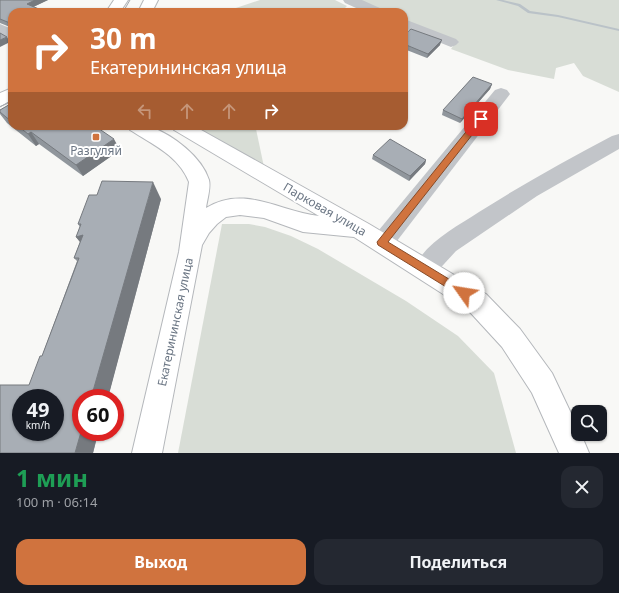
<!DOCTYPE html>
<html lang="ru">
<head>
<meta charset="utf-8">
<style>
  body { margin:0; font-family:"Noto Sans",sans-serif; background:#242831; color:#f1f3f6; height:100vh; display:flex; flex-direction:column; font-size:15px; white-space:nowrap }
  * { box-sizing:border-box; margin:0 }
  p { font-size:13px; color:#9ea1a6 }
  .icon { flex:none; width:22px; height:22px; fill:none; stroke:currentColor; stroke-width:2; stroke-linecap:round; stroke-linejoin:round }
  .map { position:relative; height:453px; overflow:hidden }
  .details { display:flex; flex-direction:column; background:#171b24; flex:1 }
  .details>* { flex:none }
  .hud { position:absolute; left:8px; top:8px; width:400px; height:122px; border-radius:12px; box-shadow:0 1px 3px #0004; background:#d0733e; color:#fff; overflow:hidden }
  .fabs { position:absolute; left:571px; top:405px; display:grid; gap:8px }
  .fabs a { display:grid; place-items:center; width:36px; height:36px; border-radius:8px; background:#171b24; box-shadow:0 1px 3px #0004; font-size:20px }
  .speed { position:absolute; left:12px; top:389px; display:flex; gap:8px; font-size:20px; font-weight:700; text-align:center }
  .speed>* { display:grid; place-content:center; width:52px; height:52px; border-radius:50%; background:#171b24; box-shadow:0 1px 3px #0004; line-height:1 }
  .speed small { font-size:10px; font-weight:400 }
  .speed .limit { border:6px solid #d22; background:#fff; color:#111 }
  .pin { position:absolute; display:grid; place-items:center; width:34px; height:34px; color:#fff; margin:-17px; border-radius:8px; box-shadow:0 2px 6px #0006 }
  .me { position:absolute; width:44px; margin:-22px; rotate:302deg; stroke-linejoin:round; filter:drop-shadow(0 0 3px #0008) }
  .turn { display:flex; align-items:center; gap:14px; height:84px; padding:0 16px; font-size:18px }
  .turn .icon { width:52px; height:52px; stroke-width:2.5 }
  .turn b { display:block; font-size:28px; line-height:34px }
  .lanes { display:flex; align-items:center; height:38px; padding:0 16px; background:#0003; justify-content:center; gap:20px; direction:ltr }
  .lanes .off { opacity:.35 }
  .round { display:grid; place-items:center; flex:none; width:42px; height:42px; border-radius:12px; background:#242831 }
  .overview { display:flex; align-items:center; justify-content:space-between; height:68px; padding:0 16px }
  h1 { font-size:24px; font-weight:700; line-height:30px; color:#1e9e55 }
  .primary-button { display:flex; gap:8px; margin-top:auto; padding:8px 16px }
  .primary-button a { flex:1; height:46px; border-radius:12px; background:#d0733e; color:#fff; font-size:16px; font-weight:700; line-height:46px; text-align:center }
  .primary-button a+a { background:#242831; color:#f1f3f6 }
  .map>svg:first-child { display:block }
  .green { fill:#d8ddd6 }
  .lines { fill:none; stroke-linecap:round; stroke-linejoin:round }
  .stream { fill:#bac2c8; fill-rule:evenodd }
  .major-casing { stroke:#b4b7bb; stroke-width:2 }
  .minor { fill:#c2c5c9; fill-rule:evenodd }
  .major { fill:#fff; fill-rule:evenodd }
  .tram { stroke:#a4a8ae; stroke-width:1 }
  .wall { fill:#90969c }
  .shaded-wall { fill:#767a7f }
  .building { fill:#a8aeb5; stroke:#767a7f; fill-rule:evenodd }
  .route { fill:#d0733e; stroke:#874b28 }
  .poi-dot { fill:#d0733e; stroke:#fff; stroke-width:1.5 }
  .labels { text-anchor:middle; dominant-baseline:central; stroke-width:4; stroke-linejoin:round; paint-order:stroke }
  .poi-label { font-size:12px; fill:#6b7684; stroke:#fff }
  .street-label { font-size:12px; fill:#6b7684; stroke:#fff }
</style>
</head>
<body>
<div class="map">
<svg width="619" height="453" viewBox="0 0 619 453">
  <rect width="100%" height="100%" fill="#f8f8f6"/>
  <!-- green -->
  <g class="green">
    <path d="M260 0H335L347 6 341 12H224Z"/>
    <path d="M353 0H619V92L583 76 574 63 556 68 554 79 508 70 451 49 456 42 404 21V12H381Z"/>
    <path d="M195 126H253L256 129 264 167Z"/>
    <path d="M222 224H249L265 227 291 236 318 249 406 301 458 336 494 373 516 453H178Z"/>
  </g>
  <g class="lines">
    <!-- stream -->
    <path class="stream" d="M496 0H503L520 4 530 11 558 15 619 29V31L558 17 528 13 518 6Z"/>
    <!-- major casing -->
    <g class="major-casing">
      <g id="major">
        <path d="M114 0H128L120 12H106Z"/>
        <path d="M144 0H158L152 12H138Z"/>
        <path d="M12 88V101L0 106V93Z"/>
        <path d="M127 126C134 126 145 124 151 127 173 135 202 157 209 180 211 188 207 200 206 208 244 184 281 212 319 216L174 130 171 126H194L369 224 486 294 520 329 552 373 578 428V434H581L589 453H559L532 393 502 347 468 310 354 237 303 232 264 218 240 215 226 217 217 224 209 233 202 245 162 453H132L179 252 189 182C179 156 152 144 130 130Z"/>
      </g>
    </g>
    <!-- minor -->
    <g class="minor">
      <path d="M343 0H362L382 9 384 12H365L345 3Z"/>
      <path d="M404 19 456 39 459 42 456 45 451 47 446 45 404 28Z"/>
      <path d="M0 24 12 29V41L0 35Z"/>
      <path d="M501 88 507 90 510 94 507 98 390 250 382 253 374 250 371 243 374 236 495 90Z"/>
      <path d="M619 134V149L537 196 456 251 433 276 425 279 417 276 413 269C426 242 456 227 479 212 523 184 567 160 612 136Z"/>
    </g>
    <!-- major -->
    <use href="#major" class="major"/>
    <!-- tram -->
    <g class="tram">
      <path d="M123 12 130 0"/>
      <path d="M0 107 12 100"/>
    </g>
  </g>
  <!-- wall -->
  <g class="wall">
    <path d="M0 0H48L33 7 12 12V38L11 35 10 27 0 23Z"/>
    <path d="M404 35 440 45 427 58 404 49Z"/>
    <path d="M492 84 490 89 460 123 442 115 443 110Z"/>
    <path d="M12 103V126H95L120 150 83 176 39 144 36 146 7 123 0 114V110Z"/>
    <path d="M373 155 426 160 425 164 409 181 372 159Z"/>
    <path d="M161 199 93 453H0L42 356 77 261 74 258 80 242 76 237 80 227 78 224Z"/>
  </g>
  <!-- shaded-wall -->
  <g class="shaded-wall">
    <path d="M35 0H48L29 9 27 4Z"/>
    <path d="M7 37 10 42 0 47V40Z"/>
    <path d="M442 40 440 45 427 58 428 54Z"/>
    <path d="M492 84 490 89 460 123 462 119Z"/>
    <path d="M31 132 39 144 36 146 28 134Z"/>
    <path d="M114 139 120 150 83 176 76 165Z"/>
    <path d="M426 160 425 164 409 181 410 176Z"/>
    <path d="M153 182 161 199 108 398H91Z"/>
    <path d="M83 235 89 253 76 237Z"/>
    <path d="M81 432H98L93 453H75Z"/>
  </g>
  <!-- building -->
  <g class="building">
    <path d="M0 0H35L27 4 46 12H12V35H11L10 23 0 19Z"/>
    <path d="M411 29 442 40 428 54 404 44V35Z"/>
    <path d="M0 33 7 37 0 40Z"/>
    <path d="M473 77 492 84 462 119 443 110Z"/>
    <path d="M12 103V122L0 112V110Z"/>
    <path d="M18 126H95L114 139 76 165 31 132 28 134Z"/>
    <path d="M390 139 426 160 410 176 373 155Z"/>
    <path d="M102 181 153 182 91 398H81V432L75 453H0V385H29L40 356H42L79 258H74L83 235 76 237 81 224H78L89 195H97ZM21 398H55V432H21Z"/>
  </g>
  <!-- route -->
  <path class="route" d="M481 116 485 119 483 121 388 242 467 290 469 293 467 297 464 298 378 245 377 242 478 117Z"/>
  <!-- markers -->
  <rect class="poi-dot" x="92" y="133" width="8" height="8" rx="2"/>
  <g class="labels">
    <!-- poi labels -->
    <g class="poi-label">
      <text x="96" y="150">Разгуляй</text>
    </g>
    <!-- street labels -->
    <g class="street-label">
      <text transform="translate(325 209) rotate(30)">Парковая улица</text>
      <text transform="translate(175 322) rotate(-78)">Екатерининская улица</text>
    </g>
  </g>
</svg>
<div class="fabs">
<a><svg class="icon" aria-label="search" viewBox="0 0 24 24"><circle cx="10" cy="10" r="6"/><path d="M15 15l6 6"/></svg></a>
</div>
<div class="speed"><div>49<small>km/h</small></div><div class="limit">60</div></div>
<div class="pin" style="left:481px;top:119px;background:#d93025"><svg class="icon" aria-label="arrive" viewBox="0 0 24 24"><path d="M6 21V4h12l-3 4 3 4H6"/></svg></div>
<svg class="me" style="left:464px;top:293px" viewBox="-20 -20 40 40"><circle r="19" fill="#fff"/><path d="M0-13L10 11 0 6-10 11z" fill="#d0733e"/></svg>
<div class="hud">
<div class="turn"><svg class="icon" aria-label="right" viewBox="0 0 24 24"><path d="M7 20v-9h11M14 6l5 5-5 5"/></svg><div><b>30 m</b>Екатерининская улица</div></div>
<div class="lanes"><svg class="icon off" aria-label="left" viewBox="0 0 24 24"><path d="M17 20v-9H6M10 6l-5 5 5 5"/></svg><svg class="icon off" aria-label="ahead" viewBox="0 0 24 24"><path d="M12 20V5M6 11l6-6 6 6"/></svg><svg class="icon off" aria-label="ahead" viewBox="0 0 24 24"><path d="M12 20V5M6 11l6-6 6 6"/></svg><svg class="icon" aria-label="right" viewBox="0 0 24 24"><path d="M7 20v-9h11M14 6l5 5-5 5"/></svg></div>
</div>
</div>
<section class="details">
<div class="overview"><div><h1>1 мин</h1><p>100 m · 06:14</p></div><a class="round"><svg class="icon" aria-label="close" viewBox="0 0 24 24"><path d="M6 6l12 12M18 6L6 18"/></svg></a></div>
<div class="primary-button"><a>Выход</a><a>Поделиться</a></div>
</section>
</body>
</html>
